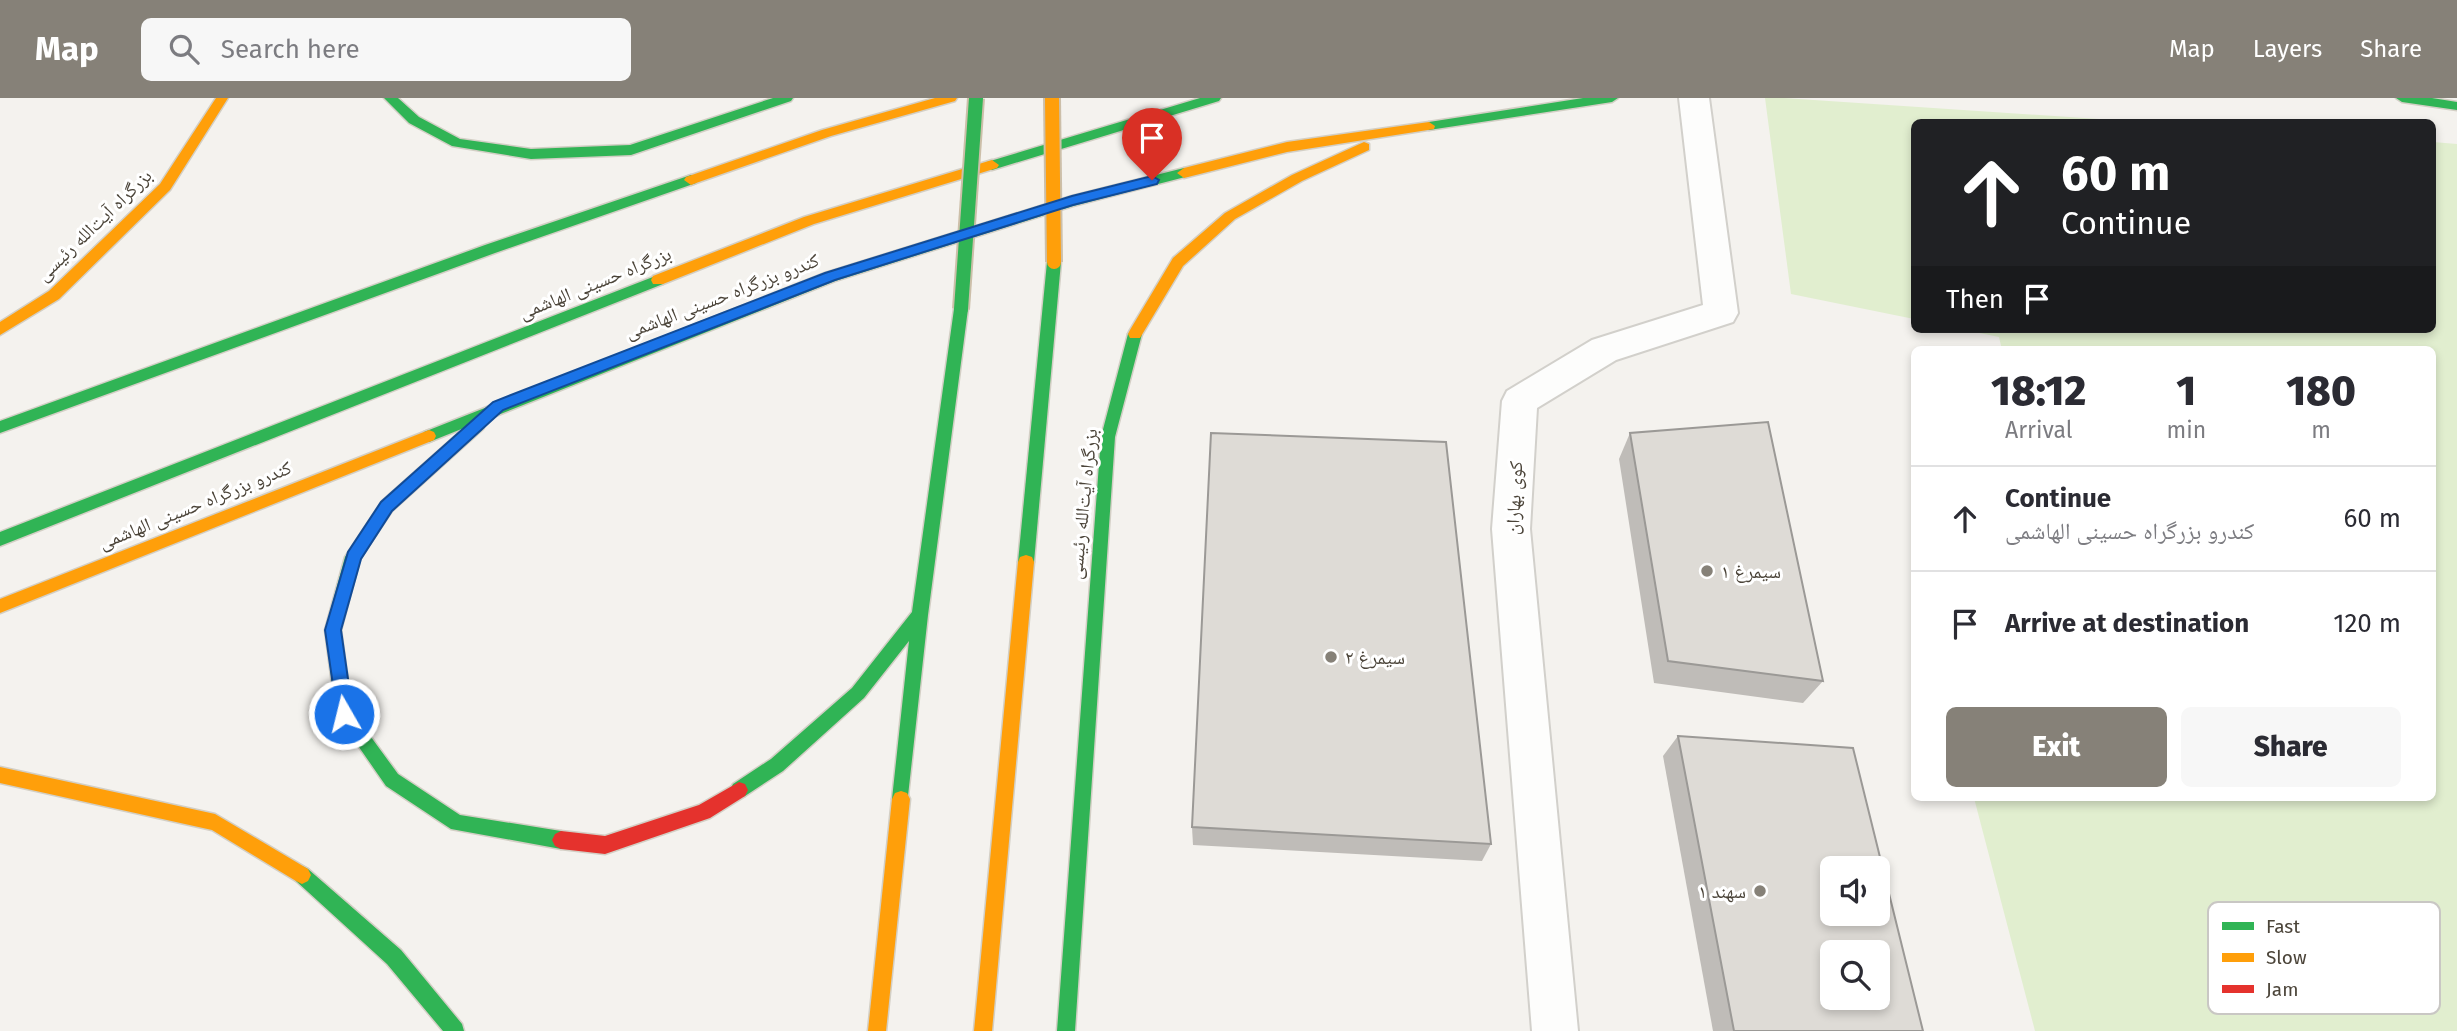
<!DOCTYPE html>
<html lang="en">
<head>
<meta charset="utf-8">
<style>
  body { margin:0; font-family:"Fira Sans","Noto Naskh Arabic",sans-serif; background:#f7f7f7; color:#2b2b33; height:100vh; display:flex; flex-direction:column; font-size:26px; white-space:nowrap }
  * { box-sizing:border-box; margin:0 }
  p { font-size:23px; color:#7c7c81 }
  .icon { flex:none; width:38px; height:38px; fill:none; stroke:currentColor; stroke-width:2; stroke-linecap:round; stroke-linejoin:round }
  .map { position:relative; flex:1; overflow:hidden }
  .panel { position:absolute; left:1911px; top:248px; width:525px; height:455px; display:flex; flex-direction:column; background:#fff; border-radius:10px; box-shadow:0 4px 10px #0003 }
  .panel>* { flex:none }
  .guide { position:absolute; left:1911px; top:21px; width:525px; height:214px; border-radius:10px; box-shadow:0 4px 10px #0003; background:#202124; color:#fff; overflow:hidden }
  .buttons { position:absolute; left:1820px; top:758px; display:grid; gap:14px }
  .buttons a { display:grid; place-items:center; width:70px; height:70px; border-radius:10px; background:#fff; box-shadow:0 4px 10px #0003; font-size:35px }
  .pin { position:absolute; display:grid; place-items:center; width:60px; height:60px; color:#fff; margin:-72px -30px; border-radius:50% 50% 50% 0; rotate:-45deg; box-shadow:0 0 7px #0007 }
  .pin .icon { rotate:45deg }
  .me { position:absolute; width:77px; margin:-38px; rotate:352deg; stroke-linejoin:round; filter:drop-shadow(0 0 5px #0008) }
  .turn { display:flex; align-items:center; gap:24px; height:147px; padding:0 35px; font-size:32px }
  .turn .icon { width:91px; height:91px; stroke-width:2.5 }
  .turn b { display:block; font-size:49px; line-height:60px }
  .then { display:flex; align-items:center; height:66px; padding:0 35px; background:#0003; gap:14px; font-size:26px }
  .eta { display:flex; justify-content:space-evenly; align-items:center; height:119px; text-align:center }
  .eta b { font-size:42px; font-weight:800; line-height:49px }
  .cta { display:flex; gap:14px; margin-top:auto; padding:14px 35px }
  .cta a { flex:1; height:80px; border-radius:10px; background:#868178; color:#fff; font-size:28px; font-weight:800; line-height:80px; text-align:center }
  .cta a+a { background:#f7f7f7; color:#2b2b33 }
  ul { padding:0; list-style:none }
  li { display:flex; align-items:center; gap:21px; height:105px; padding:0 35px; border-top:2px solid #e1e1e2 }
  li div { flex:1 }
  li b { display:block; font-size:26px }
  li em { font-style:normal }
  header { display:flex; align-items:center; gap:42px; box-sizing:border-box; height:98px; padding:0 35px; background:#868178; color:#fff }
  header strong { font-size:33px }
  nav { display:flex; gap:38px; margin-inline-start:auto; font-size:24px }
  .search { width:490px; height:63px; background:#f7f7f7; display:flex; align-items:center; gap:18px; box-sizing:border-box; padding:0 24px; border-radius:10px; color:#7c7c81; font-size:26px }
  .map>svg:first-child { display:block }
  .green { fill:#e1eecf }
  .lines { fill:none; stroke-linecap:round; stroke-linejoin:round }
  .street-casing { stroke:#d2d0cb; stroke-width:4 }
  .fast-casing { stroke:#d3cfc5; stroke-width:3 }
  .slow-casing { stroke:#d3cfc5; stroke-width:3 }
  .jam-casing { stroke:#d3cfc5; stroke-width:3 }
  .street { fill:#fdfdfc; fill-rule:evenodd }
  .fast { fill:#30b455; fill-rule:evenodd }
  .slow { fill:#ff9f0a; fill-rule:evenodd }
  .jam { fill:#e5322d; fill-rule:evenodd }
  .fast-bridge-casing { stroke:#ccbfa9; stroke-width:18; stroke-linecap:butt }
  .slow-bridge-casing { stroke:#ccbfa9; stroke-width:18; stroke-linecap:butt }
  .fast-bridge { stroke:#30b455; stroke-width:14 }
  .slow-bridge { stroke:#ff9f0a; stroke-width:14 }
  .wall { fill:#bfbcb8 }
  .building { fill:#dedbd6; stroke:#9b9996; stroke-width:2; fill-rule:evenodd }
  .route { fill:#1a73e8; stroke:#114b97; stroke-width:2 }
  .poi-dot { fill:#868178; stroke:#fff; stroke-width:2.5 }
  .labels { text-anchor:middle; dominant-baseline:central; stroke-width:6; stroke-linejoin:round; paint-order:stroke }
  .street-label { font-size:19px; fill:#4b4439; stroke:#fff }
  .poi-label { font-size:19px; fill:#4b4439; stroke:#fff; text-anchor:start }
  .key { fill:#fff; stroke:#c9c7c4; stroke-width:2 }
  .key-label { font-size:19px; fill:#4b4439 }
</style>
</head>
<body>
<header>
<strong>Map</strong>
<div class="search"><svg class="icon" aria-label="search" viewBox="0 0 24 24"><circle cx="10" cy="10" r="6"/><path d="M15 15l6 6"/></svg>Search here</div>
<nav><a>Map</a><a>Layers</a><a>Share</a></nav>
</header>
<div class="map">
<svg width="2457" height="933" viewBox="0 0 2457 933">
  <rect width="100%" height="100%" fill="#f4f2ee"/>
  <!-- green -->
  <g class="green">
    <path d="M1765 0H1784L2144 24H1914V221L1791 196Z"/>
    <path d="M2433 44 2457 46V933H2035L1974 700H2432V252H2002L1999 239 1960 231H2432Z"/>
  </g>
  <g class="lines">
    <!-- street casing -->
    <g class="street-casing">
      <path id="street" d="M1679 0H1709L1738 215 1733 224 1616 262 1537 310 1530 431 1578 933H1532L1492 431 1502 303 1507 293 1592 242 1703 207Z"/>
    </g>
    <!-- fast casing -->
    <g class="fast-casing">
      <g id="fast">
        <path d="M384 0H398L419 19 460 41 531 51 630 47 773 0H793L791 3 631 57 531 61 452 48 409 25Z"/>
        <path d="M1200 0H1221L1219 3 992 72 985 67 987 64Z"/>
        <path d="M1583 0H1618L1612 4 1429 32 1423 28 1429 24Z"/>
        <path d="M2396 0H2432L2457 4V12L2402 4Z"/>
        <path d="M1184 70 1191 75 1189 78 1073 108 835 183 483 323 485 327 483 331 392 413 360 461 341 532 352 613 398 676 460 717 561 733 567 736 570 742 567 748 561 751 451 731 386 688 336 616 325 532 345 459 382 403 464 330 429 344 424 342 422 338 424 334 825 175 1072 98Z"/>
        <path d="M691 77 698 82 696 85 495 155 0 335V323L485 147Z"/>
        <path d="M1054 159 1061 164 1034 464 1032 469 1026 471 1020 469 1018 464 1047 164Z"/>
        <path d="M658 177 665 182 663 186 0 448V434Z"/>
        <path d="M961 206 968 211 928 517 907 707 901 709 895 707 892 701 909 543 864 600 783 673 745 698 739 700 733 698 730 692 733 686 771 661 852 590 912 514 954 211Z"/>
        <path d="M1135 230 1142 236 1115 339 1075 933H1057L1101 339 1128 236Z"/>
        <path d="M302 768 308 771 401 852 462 926 464 933H443L387 866 296 783 293 777 296 771Z"/>
      </g>
    </g>
    <!-- slow casing -->
    <g class="slow-casing">
      <g id="slow">
        <path d="M216 0H228L170 92 59 201 0 237V224L49 193 160 86Z"/>
        <path d="M935 0H957L955 3 831 38 696 85 691 87 684 82 686 79 822 32Z"/>
        <path d="M1429 24 1435 28 1434 31 1287 54 1184 80 1177 75 1184 70 1287 44Z"/>
        <path d="M1364 44 1369 46V52L1302 83 1235 121 1183 168 1140 240H1130L1128 236 1130 232 1173 160 1225 115 1292 77Z"/>
        <path d="M992 62 999 67 997 70 814 126 663 186H653L651 182 653 178 804 119Z"/>
        <path d="M429 332 434 334 436 338 434 342 0 515V501Z"/>
        <path d="M1026 457 1032 459 1034 464 992 933H974L1018 464 1020 459Z"/>
        <path d="M0 669 215 716 308 771 311 777 308 783 302 786 296 783 212 732 0 685Z"/>
        <path d="M901 693 907 695 910 701 886 933H868L892 701 895 695Z"/>
      </g>
    </g>
    <!-- jam casing -->
    <g class="jam-casing">
      <path id="jam" d="M739 684 745 686 748 692 745 698 710 720 605 756 561 751 555 748 552 742 555 736 561 733 605 738 699 707Z"/>
    </g>
    <!-- street -->
    <use href="#street" class="street"/>
    <!-- fast -->
    <use href="#fast" class="fast"/>
    <!-- slow -->
    <use href="#slow" class="slow"/>
    <!-- jam -->
    <use href="#jam" class="jam"/>
    <!-- fast-bridge casing -->
    <g class="fast-bridge-casing">
      <path id="fast-bridge" d="M961 211 976 0"/>
    </g>
    <!-- slow-bridge casing -->
    <g class="slow-bridge-casing">
      <path id="slow-bridge" d="M1052 0 1054 164"/>
    </g>
    <!-- fast-bridge -->
    <use href="#fast-bridge" class="fast-bridge"/>
    <!-- slow-bridge -->
    <use href="#slow-bridge" class="slow-bridge"/>
  </g>
  <!-- wall -->
  <g class="wall">
    <path d="M1630 335 1823 583 1803 605 1654 585 1619 361Z"/>
    <path d="M1678 638 1923 933H1713L1663 658Z"/>
    <path d="M1192 729 1491 746 1482 763 1193 747Z"/>
  </g>
  <!-- building -->
  <g class="building">
    <path d="M1768 324 1823 583 1668 563 1630 335Z"/>
    <path d="M1211 335 1446 344 1491 746 1192 729Z"/>
    <path d="M1678 638 1853 650 1923 933H1734ZM1832 770H1878V816H1832ZM1832 854H1878V900H1832Z"/>
  </g>
  <!-- route -->
  <path class="route" d="M1152 78 1159 82 1157 86 1073 107 835 182 503 312 392 413 361 461 341 532 353 616 350 622 344 624 338 622 325 532 348 454 381 404 493 304 825 175 1072 98Z"/>
  <!-- markers -->
  <g class="poi-dot">
    <circle cx="1707" cy="473" r="7"/>
    <circle cx="1331" cy="559" r="7"/>
    <circle cx="1760" cy="793" r="7"/>
  </g>
  <g class="labels">
    <!-- street labels -->
    <g class="street-label">
      <text transform="translate(94 127) rotate(-44)">بزرگراه آیت‌الله رئیسی</text>
      <text transform="translate(595 185) rotate(-22)">بزرگراه حسینی الهاشمی</text>
      <text transform="translate(722 198) rotate(-21)">کندرو بزرگراه حسینی الهاشمی</text>
      <text transform="translate(1514 400) rotate(-87)">کوی بهاران</text>
      <text transform="translate(1083 406) rotate(-84)">بزرگراه آیت‌الله رئیسی</text>
      <text transform="translate(195 407) rotate(-22)">کندرو بزرگراه حسینی الهاشمی</text>
    </g>
    <!-- poi labels -->
    <g class="poi-label">
      <text x="1721" y="473">سیمرغ ۱</text>
      <text x="1345" y="559">سیمرغ ۲</text>
      <text x="1746" y="793" text-anchor="end">سهند ۱</text>
    </g>
  </g>
  <!-- legend -->
  <rect x="2208" y="804" width="232" height="112" rx="10" class="key"/>
  <rect x="2222" y="824" width="32" height="8" fill="#30b455"/>
  <rect x="2222" y="855" width="32" height="9" fill="#ff9f0a"/>
  <rect x="2222" y="887" width="32" height="8" fill="#e5322d"/>
  <g class="key-label">
    <text x="2266" y="835">Fast</text>
    <text x="2266" y="866">Slow</text>
    <text x="2266" y="898">Jam</text>
  </g>
</svg>
<div class="buttons">
<a><svg class="icon" aria-label="sound" viewBox="0 0 24 24"><path d="M4 9h4l5-4v14l-5-4H4zM17 9q2 3 0 6"/></svg></a>
<a><svg class="icon" aria-label="search" viewBox="0 0 24 24"><circle cx="10" cy="10" r="6"/><path d="M15 15l6 6"/></svg></a>
</div>
<div class="pin" style="left:1152px;top:82px;background:#d93025"><svg class="icon" aria-label="arrive" viewBox="0 0 24 24"><path d="M6 21V4h12l-3 4 3 4H6"/></svg></div>
<svg class="me" style="left:344px;top:616px" viewBox="-20 -20 40 40"><circle r="17" fill="#1a73e8" stroke="#fff" stroke-width="3"/><path d="M0-11L8 9 0 5-8 9z" fill="#fff"/></svg>
<div class="guide">
<div class="turn"><svg class="icon" aria-label="ahead" viewBox="0 0 24 24"><path d="M12 20V5M6 11l6-6 6 6"/></svg><div><b>60 m</b>Continue</div></div>
<div class="then">Then<svg class="icon" aria-label="arrive" viewBox="0 0 24 24"><path d="M6 21V4h12l-3 4 3 4H6"/></svg></div>
</div>
<section class="panel">
<div class="eta">
<div><b>18:12</b><p>Arrival</p></div>
<div><b>1</b><p>min</p></div>
<div><b>180</b><p>m</p></div>
</div>
<ul>
<li><svg class="icon" aria-label="ahead" viewBox="0 0 24 24"><path d="M12 20V5M6 11l6-6 6 6"/></svg><div><b>Continue</b><p>کندرو بزرگراه حسینی الهاشمی</p></div><em>60 m</em></li>
<li><svg class="icon" aria-label="arrive" viewBox="0 0 24 24"><path d="M6 21V4h12l-3 4 3 4H6"/></svg><div><b>Arrive at destination</b></div><em>120 m</em></li>
</ul>
<div class="cta"><a>Exit</a><a>Share</a></div>
</section>
</div>
</body>
</html>
